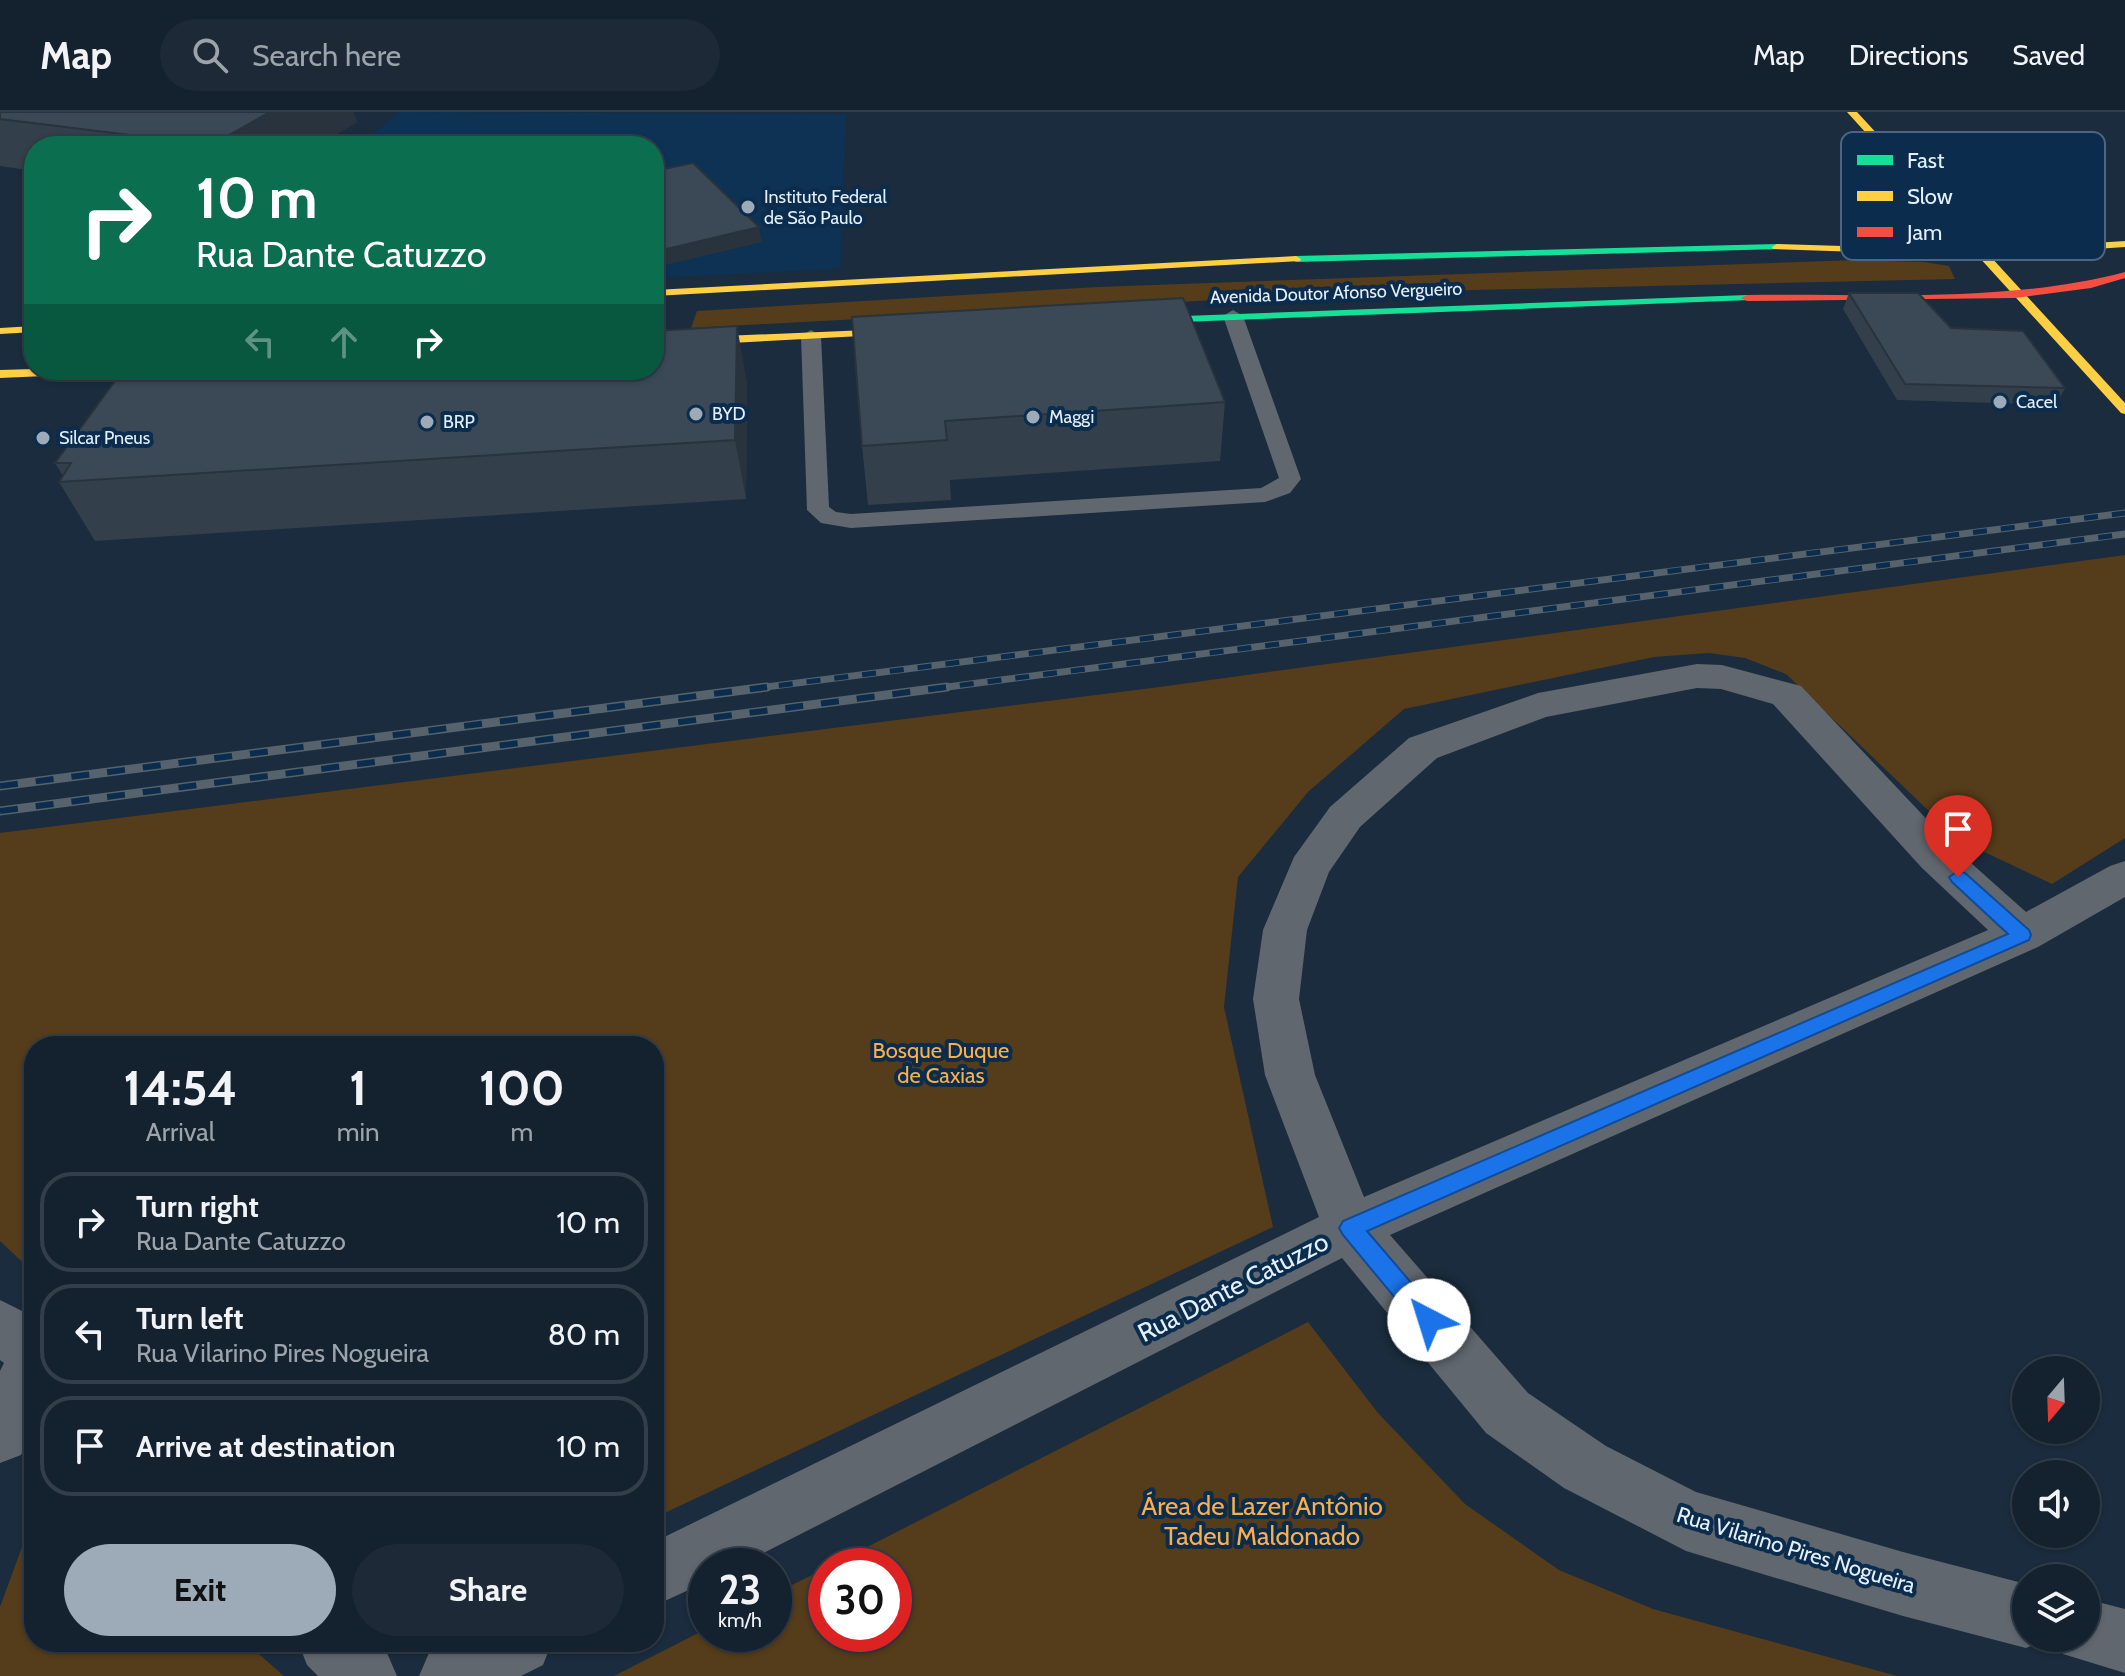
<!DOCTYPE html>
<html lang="en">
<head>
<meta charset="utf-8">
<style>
  body { margin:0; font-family:Cabin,sans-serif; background:#1d2936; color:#f1f3f6; height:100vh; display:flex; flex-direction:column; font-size:30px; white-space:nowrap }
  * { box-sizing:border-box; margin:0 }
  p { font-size:26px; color:#9da3aa }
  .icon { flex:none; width:44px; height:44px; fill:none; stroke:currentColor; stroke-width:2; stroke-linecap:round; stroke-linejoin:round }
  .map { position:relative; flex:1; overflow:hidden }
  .panel { position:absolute; left:24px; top:924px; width:640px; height:616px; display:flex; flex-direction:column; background:#14212e; border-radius:32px; box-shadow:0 2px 6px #0004,0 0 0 2px #333e4a }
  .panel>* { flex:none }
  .guide { position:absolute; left:24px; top:24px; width:640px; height:244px; border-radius:32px; box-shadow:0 2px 6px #0004,0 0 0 2px #333e4a; background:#0b6e4f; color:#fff; overflow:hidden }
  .needle { width:52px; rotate:199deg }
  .buttons { position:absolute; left:2012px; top:1244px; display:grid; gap:16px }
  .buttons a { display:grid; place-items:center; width:88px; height:88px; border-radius:50%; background:#14212e; box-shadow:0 2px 6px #0004,0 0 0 2px #333e4a; font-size:40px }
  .speed { position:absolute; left:688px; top:1436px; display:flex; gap:16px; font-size:40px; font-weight:700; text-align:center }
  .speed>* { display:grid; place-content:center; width:104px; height:104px; border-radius:50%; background:#14212e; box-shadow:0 2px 6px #0004,0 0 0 2px #333e4a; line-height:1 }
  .speed small { font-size:20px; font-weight:400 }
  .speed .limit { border:12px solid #d22; background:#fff; color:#111 }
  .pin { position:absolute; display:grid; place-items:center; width:68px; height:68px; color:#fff; margin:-82px -34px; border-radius:50% 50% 50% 0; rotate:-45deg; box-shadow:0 0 8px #0007 }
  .pin .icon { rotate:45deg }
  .me { position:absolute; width:88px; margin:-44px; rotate:320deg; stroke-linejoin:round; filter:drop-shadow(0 0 6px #0008) }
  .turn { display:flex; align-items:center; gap:28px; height:168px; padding:0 40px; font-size:36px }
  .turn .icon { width:104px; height:104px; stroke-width:2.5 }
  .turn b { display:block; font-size:56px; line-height:68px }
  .lanes { display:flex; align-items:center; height:76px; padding:0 40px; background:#0003; justify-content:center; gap:40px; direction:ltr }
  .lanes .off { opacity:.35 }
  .eta { display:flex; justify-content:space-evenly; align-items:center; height:136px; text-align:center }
  .eta b { font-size:48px; font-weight:700; line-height:56px }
  .button { display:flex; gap:16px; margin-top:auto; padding:16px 40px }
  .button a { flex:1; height:92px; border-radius:48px; background:#9dabb9; color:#111; font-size:32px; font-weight:700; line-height:92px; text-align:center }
  .button a+a { background:#1d2936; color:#f1f3f6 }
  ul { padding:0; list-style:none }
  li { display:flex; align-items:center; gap:24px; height:100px; margin:0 16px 12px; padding:0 24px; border:4px solid #333e4a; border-radius:32px }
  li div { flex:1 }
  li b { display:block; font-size:30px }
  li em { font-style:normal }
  header { display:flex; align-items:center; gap:48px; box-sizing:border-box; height:112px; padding:0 40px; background:#14212e; border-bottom:2px solid #333e4a }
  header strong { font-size:38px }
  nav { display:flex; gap:44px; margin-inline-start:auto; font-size:28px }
  .search { width:560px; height:72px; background:#1d2936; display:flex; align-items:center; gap:20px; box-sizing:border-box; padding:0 28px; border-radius:44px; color:#9da3aa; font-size:30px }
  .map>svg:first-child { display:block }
  .built { fill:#0d3254 }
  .green { fill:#553c1a }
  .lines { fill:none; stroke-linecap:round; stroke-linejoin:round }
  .lane { fill:#60676e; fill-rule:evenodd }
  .street { fill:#60676e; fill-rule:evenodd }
  .fast { fill:#16e098; fill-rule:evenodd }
  .slow { fill:#ffcf43; fill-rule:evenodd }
  .jam { fill:#f24e42; fill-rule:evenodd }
  .rail-far1-casing { stroke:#56626c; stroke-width:7 }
  .rail-casing { stroke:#56626c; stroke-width:9 }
  .rail-far1 { stroke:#0b2c4c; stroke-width:5; stroke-dasharray:14; stroke-linecap:butt }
  .rail { stroke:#0b2c4c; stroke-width:6; stroke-dasharray:18; stroke-linecap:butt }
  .wall { fill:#333f4b }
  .shaded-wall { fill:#29333d }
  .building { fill:#3b4957; stroke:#29333d; stroke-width:2 }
  .route { fill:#1a73e8; stroke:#114b97; stroke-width:2 }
  .poi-dot { fill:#9dabb9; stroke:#0b2c4c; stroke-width:3 }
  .labels { text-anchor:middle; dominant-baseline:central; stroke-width:8; stroke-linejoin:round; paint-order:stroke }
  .far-poi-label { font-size:18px; fill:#e4effc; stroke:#0b2c4c; text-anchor:start }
  .far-street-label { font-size:18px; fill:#e4effc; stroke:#0b2c4c }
  .park-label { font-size:22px; fill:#faaf49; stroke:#0b2c4c }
  .street-label { font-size:22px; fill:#e4effc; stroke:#0b2c4c }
  .near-street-label { font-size:26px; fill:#e4effc; stroke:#0b2c4c }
  .near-park-label { font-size:26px; fill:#faaf49; stroke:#0b2c4c }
  .key { fill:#0b2c4c; stroke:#4c6681; stroke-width:2 }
  .key-label { font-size:22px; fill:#e4effc }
</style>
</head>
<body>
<header>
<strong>Map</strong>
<div class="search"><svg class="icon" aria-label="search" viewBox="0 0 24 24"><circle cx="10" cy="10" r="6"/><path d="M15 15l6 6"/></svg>Search here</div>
<nav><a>Map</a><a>Directions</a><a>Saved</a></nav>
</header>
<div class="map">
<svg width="2125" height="1564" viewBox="0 0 2125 1564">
  <rect width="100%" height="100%" fill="#1a2c3d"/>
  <!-- built -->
  <path class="built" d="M399 0 846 2 840 157 654 166V34H359Z"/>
  <!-- green -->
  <g class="green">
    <path d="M1856 148 1924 150 1949 154 1955 167 1346 181 691 216 697 199 1097 175Z"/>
    <path d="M2125 443V726L2052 772 1959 728 1786 562 1745 546 1709 541 1654 545 1404 597 1308 680 1238 765 1224 895 1273 1115 654 1406V934H34V1161L0 1129V721L1152 576Z"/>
    <path d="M1308 1210 1378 1301 1465 1392 1559 1458 1653 1497 1897 1564H614L706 1517V1522H774V1482L826 1456V1522H894V1454H830Z"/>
    <path d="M34 1402V1530H245L284 1564H0V1495Z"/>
  </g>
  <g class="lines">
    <!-- lane -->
    <path class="lane" d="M1233 198 1243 204 1301 367 1290 381 1265 390 851 416 821 411 807 398 801 224 811 218 821 224 829 395 836 400 851 402 1261 376 1279 366 1223 204Z"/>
    <!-- street -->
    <g class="street">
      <path d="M1697 552 1722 553 1801 574 1952 734 2026 800 2110 754 2125 749V785L2038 835 1390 1123 1528 1281 1606 1334 1696 1380 1903 1440 2026 1472V1526L2049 1527 2026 1536 1903 1504 1686 1439 1564 1376 1486 1321 1342 1146 738 1454H706V1470L654 1494V1430L1319 1105 1265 963 1253 887 1263 818 1294 745 1330 695 1409 626 1538 581ZM1697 576 1721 577 1773 592 1922 756 1988 818 1364 1085 1315 963 1299 887 1307 818 1329 760 1360 715 1437 646 1546 605Z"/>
      <path d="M0 1188 34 1205V1314L21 1343 0 1351V1259L4 1251 0 1248Z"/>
      <path d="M2086 1487 2125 1497V1561L2063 1542 2057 1526H2086Z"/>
      <path d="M298 1530H376L387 1541 397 1564H318L307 1553Z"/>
      <path d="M451 1530H552L543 1553 521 1564H419L429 1541Z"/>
    </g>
    <!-- fast -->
    <g class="fast">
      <path d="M1777 132 1782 135 1781 137 1296 150 1291 147 1296 144Z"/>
      <path d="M1747 183 1751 184V188L1130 212 1124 209 1130 206Z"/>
    </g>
    <!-- slow -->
    <g class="slow">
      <path d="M1847 0H1857L1984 138 2125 129V135L1990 144 2125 291V302L2121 301 1978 144 1773 137 1772 135 1777 132 1972 138Z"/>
      <path d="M1296 144 1301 147 1300 149 654 184V178Z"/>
      <path d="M34 214V220L0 222V216Z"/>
      <path d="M914 216 918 217V221L654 235V227Z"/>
      <path d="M34 257V258H96L90 262 0 266V258Z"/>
    </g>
    <!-- jam -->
    <path class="jam" d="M2125 160V166L2091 176 2015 186 1747 189 1741 186 1747 183C1871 181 2004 192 2125 160Z"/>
    <!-- rail-far1 casing -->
    <g class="rail-far1-casing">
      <g id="rail-far1">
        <path d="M751 577 2125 401"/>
        <path d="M932 577 2125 422"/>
      </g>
    </g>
    <!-- rail casing -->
    <g class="rail-casing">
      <g id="rail">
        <path d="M0 674 767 575"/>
        <path d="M0 699 947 575"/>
      </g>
    </g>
    <!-- rail-far1 -->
    <use href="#rail-far1" class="rail-far1"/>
    <!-- rail -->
    <use href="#rail" class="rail"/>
  </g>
  <!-- wall -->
  <g class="wall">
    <path d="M0 0H353L357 10 317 34H34V59L0 54Z"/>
    <path d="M1849 181 1951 216 2065 276 2056 293 1897 288 1843 197Z"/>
    <path d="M852 205 1225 290 1220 349 950 368 951 388 868 393 862 334Z"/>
    <path d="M747 271 746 387 95 429 59 370 63 364 55 351Z"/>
  </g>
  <!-- shaded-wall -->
  <g class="shaded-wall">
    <path d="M270 0H353L357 10 317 34H211V33Z"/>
    <path d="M759 115 762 130 654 156V140Z"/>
    <path d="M737 214 747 271 746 387 735 328Z"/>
  </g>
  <!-- building -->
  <g class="building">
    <path d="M0 0H270L211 33 0 7Z"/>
    <path d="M693 51 759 115 654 140V59Z"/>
    <path d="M1849 181H1918L1951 216 2023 219 2065 276 1905 272Z"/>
    <path d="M1183 186 1225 290 945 309 947 328 862 334 852 205Z"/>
    <path d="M737 214 735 328 59 370 71 351H55L123 258H654V219Z"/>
  </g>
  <!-- route -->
  <path class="route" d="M1958 759 1965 761 2029 818 2031 823 2029 828 1367 1119 1437 1201 1440 1208 1437 1216 1429 1219 1420 1216 1343 1123 1339 1116 1343 1109 2008 822 1952 770 1949 765Z"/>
  <!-- markers -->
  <g class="poi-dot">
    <circle cx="748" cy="95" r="8"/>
    <circle cx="2000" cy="290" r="8"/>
    <circle cx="696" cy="302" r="8"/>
    <circle cx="1033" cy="305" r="8"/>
    <circle cx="427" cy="310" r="8"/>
    <circle cx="43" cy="326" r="8"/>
  </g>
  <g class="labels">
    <!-- far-poi labels -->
    <g class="far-poi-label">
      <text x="764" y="85">Instituto Federal<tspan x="764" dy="21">de São Paulo</tspan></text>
      <text x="2016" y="290">Cacel</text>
      <text x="712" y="302">BYD</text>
      <text x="1049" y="305">Maggi</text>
      <text x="443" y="310">BRP</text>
      <text x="59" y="326">Silcar Pneus</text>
    </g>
    <!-- far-street labels -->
    <g class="far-street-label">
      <text transform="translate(1336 181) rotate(-2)">Avenida Doutor Afonso Vergueiro</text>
    </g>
    <!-- park labels -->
    <g class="park-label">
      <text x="941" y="938">Bosque Duque<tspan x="941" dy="25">de Caxias</tspan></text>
    </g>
    <!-- street labels -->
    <g class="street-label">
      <text transform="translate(1796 1438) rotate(17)">Rua Vilarino Pires Nogueira</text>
    </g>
    <!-- near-street labels -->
    <g class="near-street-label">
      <text transform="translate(1233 1175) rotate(-27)">Rua Dante Catuzzo</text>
    </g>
    <!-- near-park labels -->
    <g class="near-park-label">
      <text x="1262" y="1394">Área de Lazer Antônio<tspan x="1262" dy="30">Tadeu Maldonado</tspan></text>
    </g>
  </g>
  <!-- legend -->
  <rect x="1841" y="20" width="264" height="128" rx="12" class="key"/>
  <rect x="1857" y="43" width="36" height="10" fill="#16e098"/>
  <rect x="1857" y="79" width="36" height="10" fill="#ffcf43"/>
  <rect x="1857" y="115" width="36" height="10" fill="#f24e42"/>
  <g class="key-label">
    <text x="1907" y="56">Fast</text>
    <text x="1907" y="92">Slow</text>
    <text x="1907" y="128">Jam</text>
  </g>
</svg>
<div class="buttons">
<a><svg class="needle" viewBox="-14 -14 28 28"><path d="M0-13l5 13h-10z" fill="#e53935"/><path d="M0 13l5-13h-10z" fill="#9da3aa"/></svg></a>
<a><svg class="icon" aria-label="sound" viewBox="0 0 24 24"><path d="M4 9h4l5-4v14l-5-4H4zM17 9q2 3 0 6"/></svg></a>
<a><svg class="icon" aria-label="layers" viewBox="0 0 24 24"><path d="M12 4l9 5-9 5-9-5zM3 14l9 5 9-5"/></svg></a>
</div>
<div class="speed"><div>23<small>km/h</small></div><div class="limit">30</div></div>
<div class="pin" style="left:1958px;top:765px;background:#d93025"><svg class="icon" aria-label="arrive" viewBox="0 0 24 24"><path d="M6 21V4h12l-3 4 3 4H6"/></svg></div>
<svg class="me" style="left:1429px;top:1208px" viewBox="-20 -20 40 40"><circle r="19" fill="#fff"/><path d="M0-13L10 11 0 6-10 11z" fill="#1a73e8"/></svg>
<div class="guide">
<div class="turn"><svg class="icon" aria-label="right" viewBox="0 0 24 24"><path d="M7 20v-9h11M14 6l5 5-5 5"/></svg><div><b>10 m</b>Rua Dante Catuzzo</div></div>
<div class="lanes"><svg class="icon off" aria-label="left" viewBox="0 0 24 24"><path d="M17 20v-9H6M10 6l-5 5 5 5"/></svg><svg class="icon off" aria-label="ahead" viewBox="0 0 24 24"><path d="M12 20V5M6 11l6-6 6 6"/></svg><svg class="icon" aria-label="right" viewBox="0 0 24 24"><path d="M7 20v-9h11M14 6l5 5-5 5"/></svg></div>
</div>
<section class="panel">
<div class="eta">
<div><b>14:54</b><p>Arrival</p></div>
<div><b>1</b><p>min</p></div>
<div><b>100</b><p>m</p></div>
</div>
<ul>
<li><svg class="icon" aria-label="right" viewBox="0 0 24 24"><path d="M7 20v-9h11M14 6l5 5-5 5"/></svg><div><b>Turn right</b><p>Rua Dante Catuzzo</p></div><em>10 m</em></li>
<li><svg class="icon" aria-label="left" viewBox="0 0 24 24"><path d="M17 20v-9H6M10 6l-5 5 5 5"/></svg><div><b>Turn left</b><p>Rua Vilarino Pires Nogueira</p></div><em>80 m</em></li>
<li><svg class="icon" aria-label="arrive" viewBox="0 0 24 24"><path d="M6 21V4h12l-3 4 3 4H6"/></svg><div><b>Arrive at destination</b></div><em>10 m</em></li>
</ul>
<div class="button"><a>Exit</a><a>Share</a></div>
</section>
</div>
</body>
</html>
